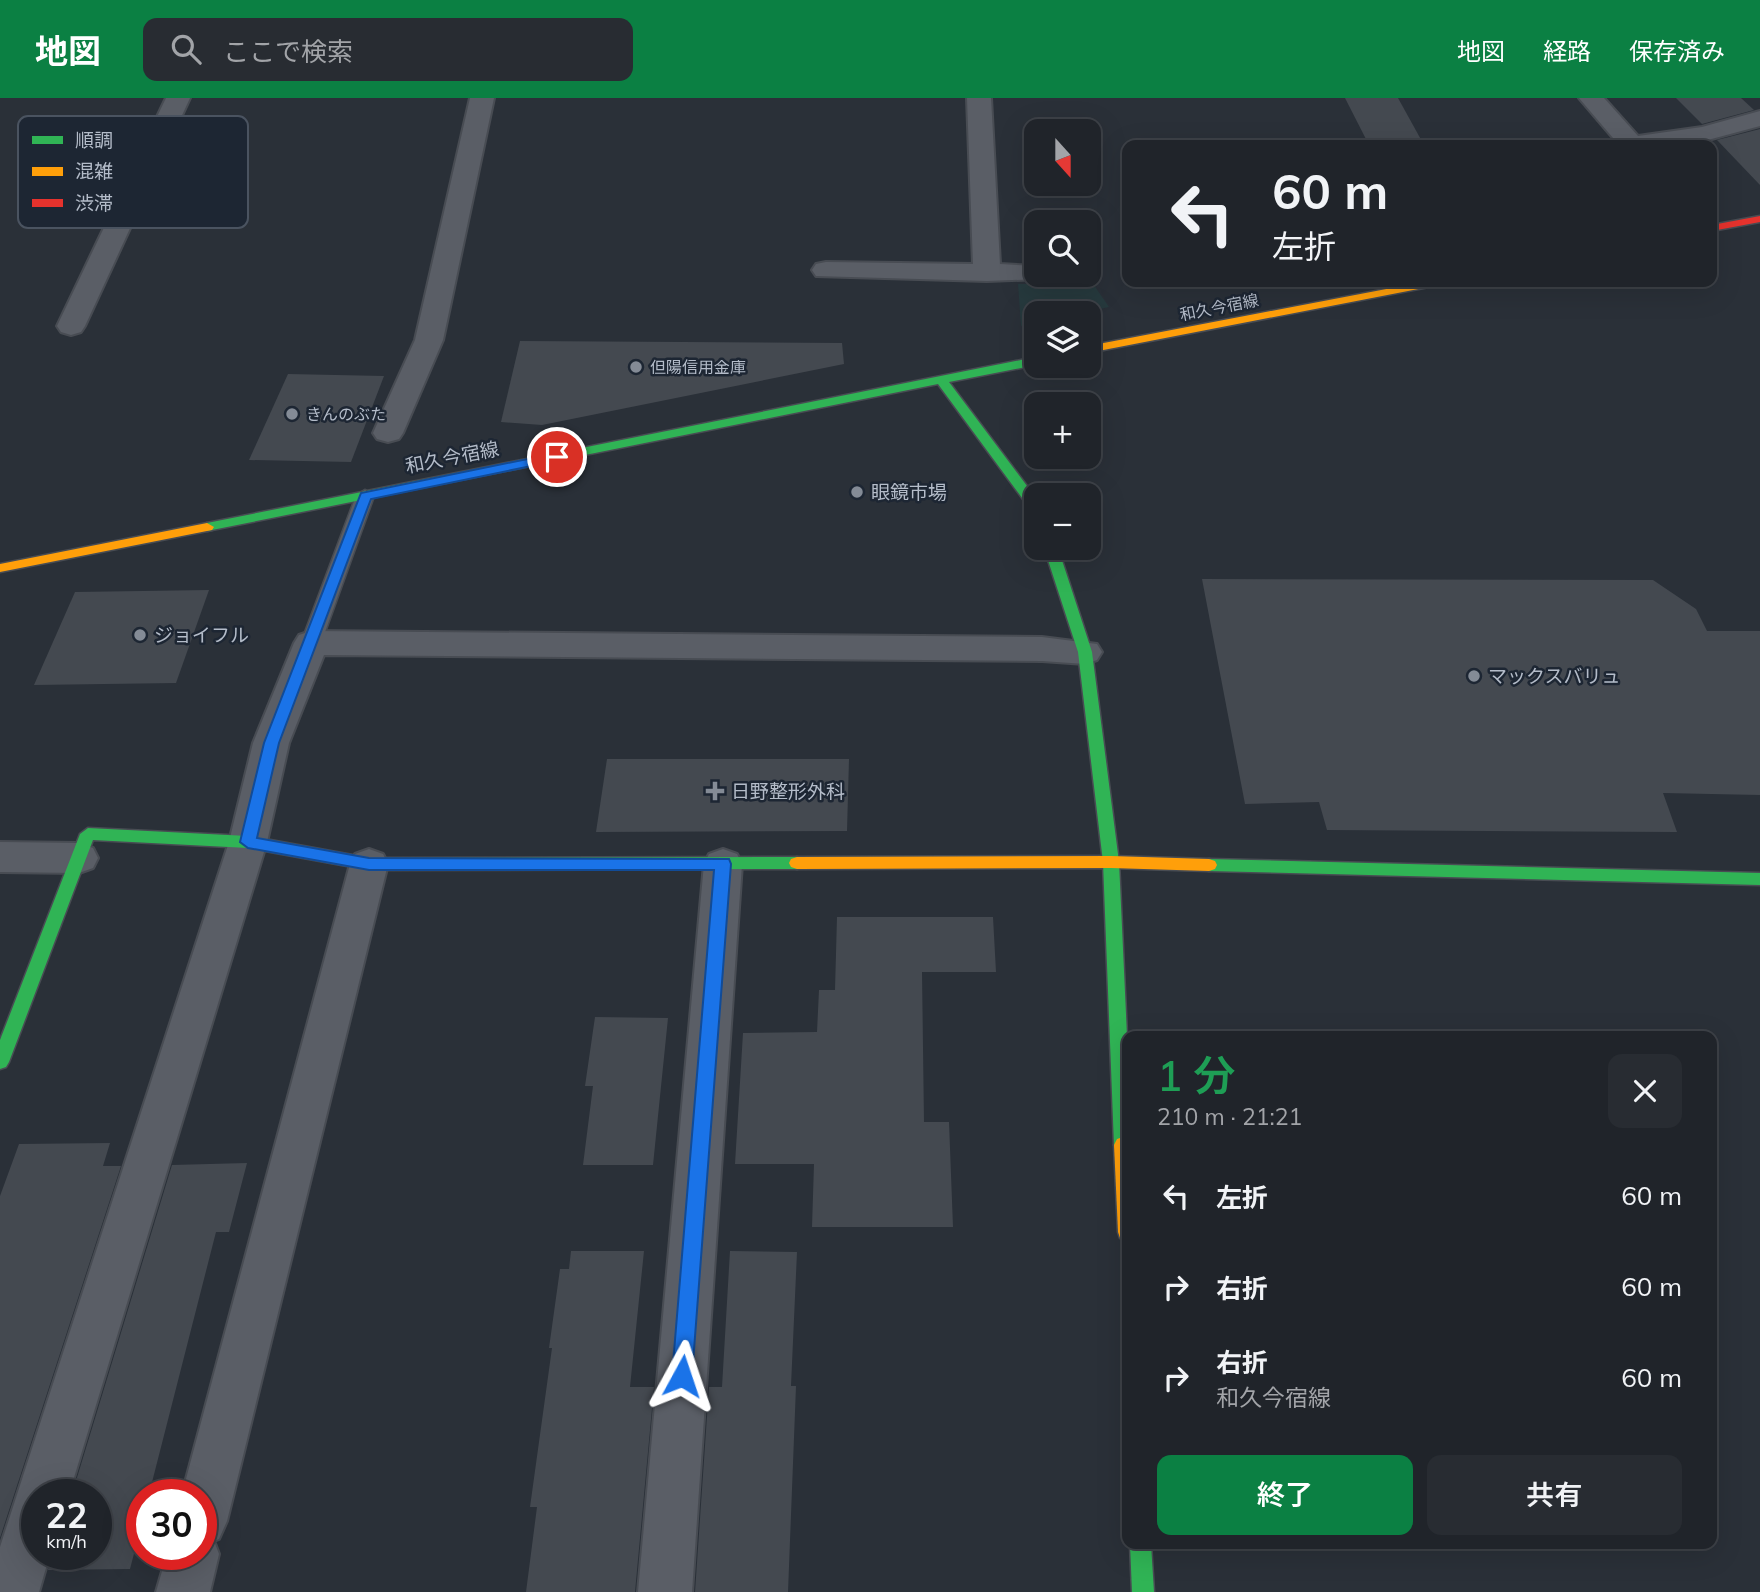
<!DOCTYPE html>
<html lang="ja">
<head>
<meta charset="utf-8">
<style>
  body { margin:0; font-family:Mulish,"Noto Sans JP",sans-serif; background:#282c32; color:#f1f3f6; height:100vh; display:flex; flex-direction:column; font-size:26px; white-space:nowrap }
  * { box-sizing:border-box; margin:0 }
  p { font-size:23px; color:#a2a4a8 }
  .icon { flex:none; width:38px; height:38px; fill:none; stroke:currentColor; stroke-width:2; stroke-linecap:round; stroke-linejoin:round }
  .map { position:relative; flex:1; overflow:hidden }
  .drawer { position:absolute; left:1122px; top:933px; width:595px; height:518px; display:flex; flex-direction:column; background:#20242a; border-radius:14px; box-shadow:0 7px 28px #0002,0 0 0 2px #3d4147 }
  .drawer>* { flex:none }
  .top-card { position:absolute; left:1122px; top:42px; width:595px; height:147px; border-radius:14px; box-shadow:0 7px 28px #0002,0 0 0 2px #3d4147; background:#20242a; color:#f1f3f6; overflow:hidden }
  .needle { width:46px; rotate:159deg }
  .tools { position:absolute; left:1024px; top:21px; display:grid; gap:14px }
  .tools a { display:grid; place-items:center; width:77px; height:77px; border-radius:14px; background:#20242a; box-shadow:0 7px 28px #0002,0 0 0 2px #3d4147; font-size:35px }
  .speed { position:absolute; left:21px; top:1381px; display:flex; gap:14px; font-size:35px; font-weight:700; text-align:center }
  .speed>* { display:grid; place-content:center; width:91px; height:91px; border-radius:50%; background:#20242a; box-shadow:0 7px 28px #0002,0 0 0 2px #3d4147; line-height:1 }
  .speed small { font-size:18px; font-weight:400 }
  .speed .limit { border:10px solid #d22; background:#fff; color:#111 }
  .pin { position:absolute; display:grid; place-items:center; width:60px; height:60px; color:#fff; margin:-30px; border:4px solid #fff; border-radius:50%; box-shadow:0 2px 7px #0007 }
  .me { position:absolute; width:77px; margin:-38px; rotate:5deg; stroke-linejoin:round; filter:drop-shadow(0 0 5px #0008) }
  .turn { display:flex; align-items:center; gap:24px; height:147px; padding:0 35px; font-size:32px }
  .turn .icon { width:91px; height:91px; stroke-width:2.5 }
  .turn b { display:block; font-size:49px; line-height:60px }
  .round { display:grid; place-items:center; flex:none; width:74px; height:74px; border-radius:14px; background:#282c32 }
  .summary { display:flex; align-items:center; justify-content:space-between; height:119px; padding:0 35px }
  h1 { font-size:42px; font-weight:600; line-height:52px; color:#1e9e55 }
  .primary-button { display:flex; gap:14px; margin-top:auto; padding:14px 35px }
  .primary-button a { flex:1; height:80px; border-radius:14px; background:#0b8043; color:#fff; font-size:28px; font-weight:600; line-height:80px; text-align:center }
  .primary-button a+a { background:#282c32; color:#f1f3f6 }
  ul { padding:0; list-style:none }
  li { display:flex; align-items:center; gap:21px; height:91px; padding:0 35px }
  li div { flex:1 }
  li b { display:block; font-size:26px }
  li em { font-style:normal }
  header { display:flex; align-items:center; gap:42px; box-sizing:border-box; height:98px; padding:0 35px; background:#0b8043; color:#fff }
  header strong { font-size:33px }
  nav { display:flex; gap:38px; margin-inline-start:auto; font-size:24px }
  .search { width:490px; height:63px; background:#282c32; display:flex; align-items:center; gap:18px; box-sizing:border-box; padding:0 24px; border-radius:14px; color:#a2a4a8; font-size:26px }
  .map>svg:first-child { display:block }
  .green { fill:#273a3e }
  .building { fill:#444950 }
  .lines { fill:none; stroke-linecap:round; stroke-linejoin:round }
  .lane-casing { stroke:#484c53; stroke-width:3 }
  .street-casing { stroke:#484c53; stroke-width:4 }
  .fast-casing { stroke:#484c53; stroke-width:3 }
  .slow-casing { stroke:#484c53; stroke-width:3 }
  .jam-casing { stroke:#484c53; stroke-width:3 }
  .lane { fill:#5a5e66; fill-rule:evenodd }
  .street { fill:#5a5e66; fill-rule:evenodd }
  .fast { fill:#30b455; fill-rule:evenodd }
  .slow { fill:#ff9f0a; fill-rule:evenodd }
  .jam { fill:#e5322d; fill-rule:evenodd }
  .route { fill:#1a73e8; stroke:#114b97; stroke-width:2 }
  .poi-dot { fill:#848b96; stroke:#1d2633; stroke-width:2.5 }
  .labels { text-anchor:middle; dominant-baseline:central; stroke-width:5; stroke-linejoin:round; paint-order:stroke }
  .far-street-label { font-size:16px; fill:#b4bcc9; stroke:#1d2633 }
  .far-poi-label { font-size:16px; fill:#b4bcc9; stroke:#1d2633; text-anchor:start }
  .street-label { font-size:19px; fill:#b4bcc9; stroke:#1d2633 }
  .poi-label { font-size:19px; fill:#b4bcc9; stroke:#1d2633; text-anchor:start }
  .key { fill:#1d2633; stroke:#4a5360; stroke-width:2 }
  .key-label { font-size:19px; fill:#b4bcc9 }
</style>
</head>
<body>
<header>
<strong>地図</strong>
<div class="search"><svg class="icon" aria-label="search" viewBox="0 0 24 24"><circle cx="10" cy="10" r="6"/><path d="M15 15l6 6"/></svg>ここで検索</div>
<nav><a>地図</a><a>経路</a><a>保存済み</a></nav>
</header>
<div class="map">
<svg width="1760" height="1494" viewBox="0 0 1760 1494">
  <rect width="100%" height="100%" fill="#2a3038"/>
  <!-- green -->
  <path class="green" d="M1043 177H1087L1109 209 1081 215H1036V225L1021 228 1018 186H1043Z"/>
  <!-- building -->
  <g class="building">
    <path d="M1345 0H1398L1424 47H1369Z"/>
    <path d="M1676 0H1741L1754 12 1702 26Z"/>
    <path d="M1760 31V87L1717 42Z"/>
    <path d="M520 243 842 245 844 266 542 327 501 324Z"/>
    <path d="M288 276 384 278 351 364 249 362Z"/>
    <path d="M1202 481 1653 482 1696 511 1707 533H1760V697L1663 695 1677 734 1327 732 1319 704 1245 706Z"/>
    <path d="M209 492 176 585 34 587 75 494Z"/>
    <path d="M607 661H849L847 733 596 734Z"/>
    <path d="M837 819H993L996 874H922L924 1024H949L953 1129H812L814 1066H735L743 935 817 934 819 892H835Z"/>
    <path d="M595 919 668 920 653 1067H583L593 988H585Z"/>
    <path d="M110 1045 103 1068H121L0 1440V1098L19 1046Z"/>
    <path d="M247 1065 229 1134H216L149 1396H142V1425L130 1471 48 1472 52 1456H96V1396H72L172 1067Z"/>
    <path d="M571 1153H644L630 1289H654L635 1494H526L537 1409H530L552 1250H549L560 1171H569Z"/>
    <path d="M730 1153 797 1154 791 1288H796L788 1494H695L709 1289H722Z"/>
  </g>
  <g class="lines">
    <!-- lane casing -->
    <g class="lane-casing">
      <path id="lane" d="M365 392 374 398 321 545 318 550H304L301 545 356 398Z"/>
    </g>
    <!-- street casing -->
    <g class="street-casing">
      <g id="street">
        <path d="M166 0H190L85 228 81 234 71 237 61 234 57 228Z"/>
        <path d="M470 0H494L443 242 403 335 399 341 388 344 377 341 373 335 415 242Z"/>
        <path d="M967 0H991L1000 166 1036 168V177H1043L1041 181 987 183 816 178 812 172 816 166 826 164 973 166Z"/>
        <path d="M1579 0H1604L1638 38 1702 29 1760 13V28L1704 43 1679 47H1619Z"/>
        <path d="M311 533 1042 539 1097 546 1102 554 1097 562 1085 566 1042 563 324 557 289 645 267 744 69 1396H37V1456H50L39 1494H0V1449L229 744 253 645 294 545 299 537Z"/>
        <path d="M0 744 79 745 93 750 98 760 93 770 79 775 0 774Z"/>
        <path d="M369 751 383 756 388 766 227 1423 219 1441 214 1443 219 1456 210 1494H156L167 1456H201V1396H182L350 766 355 756Z"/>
        <path d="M723 751 737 756 742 766 692 1494H638L704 766 709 756Z"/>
      </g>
    </g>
    <!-- fast casing -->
    <g class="fast-casing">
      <g id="fast">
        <path d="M1036 259V267L949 284 1036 400V413L1031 412 938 286 207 433 200 429 207 425Z"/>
        <path d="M1044 450H1058L1092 554 1119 764 1127 938V1053H1117L1114 1047 1103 764 1078 554Z"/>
        <path d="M88 730 248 738 369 760 797 759 803 761 805 765 803 769 797 771 369 772 248 750 93 742 9 964 6 969 0 971V942L80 736Z"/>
        <path d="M1209 761 1760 775V787L1209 773 1203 771 1201 767 1203 763Z"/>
        <path d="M1130 1446H1151L1154 1494H1132Z"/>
      </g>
    </g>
    <!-- slow casing -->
    <g class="slow-casing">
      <g id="slow">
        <path d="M1423 184H1445L1439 187 1088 255V248Z"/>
        <path d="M207 425 214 429 212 432 0 474V466Z"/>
        <path d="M1111 758 1209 761 1215 763 1217 767 1215 771 1209 773 1111 770 797 771 791 769 789 765 791 761 797 759Z"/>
        <path d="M1123 1039 1127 1041V1142L1120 1140 1118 1134 1114 1047 1117 1041Z"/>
      </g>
    </g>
    <!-- jam casing -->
    <g class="jam-casing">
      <path id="jam" d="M1760 118V124L1712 133V127Z"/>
    </g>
    <!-- lane -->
    <use href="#lane" class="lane"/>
    <!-- street -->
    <use href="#street" class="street"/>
    <!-- fast -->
    <use href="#fast" class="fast"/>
    <!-- slow -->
    <use href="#slow" class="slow"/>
    <!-- jam -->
    <use href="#jam" class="jam"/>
  </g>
  <!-- route -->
  <path class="route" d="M557 355 561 356V362L371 401 279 645 257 740 369 760 729 761 731 766 692 1278 689 1285 682 1288 675 1285 672 1278 714 772H369L248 750 240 744 264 645 361 395Z"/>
  <!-- markers -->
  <g class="poi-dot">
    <circle cx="636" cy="269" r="7"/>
    <circle cx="292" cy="316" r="7"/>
    <circle cx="857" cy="394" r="7"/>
    <circle cx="140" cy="537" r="7"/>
    <circle cx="1474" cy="578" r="7"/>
    <path d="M711.5 682.5h7v7h7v7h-7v7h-7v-7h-7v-7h7z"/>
  </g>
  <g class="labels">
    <!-- far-street labels -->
    <g class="far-street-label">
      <text transform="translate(1219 209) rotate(-11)">和久今宿線</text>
    </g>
    <!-- far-poi labels -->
    <g class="far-poi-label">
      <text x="650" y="269">但陽信用金庫</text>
      <text x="306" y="316">きんのぶた</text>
    </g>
    <!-- street labels -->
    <g class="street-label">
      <text transform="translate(452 359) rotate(-11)">和久今宿線</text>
    </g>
    <!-- poi labels -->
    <g class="poi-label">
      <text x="871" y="394">眼鏡市場</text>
      <text x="154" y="537">ジョイフル</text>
      <text x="1488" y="578">マックスバリュ</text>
      <text x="731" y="693">日野整形外科</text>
    </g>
  </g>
  <!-- legend -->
  <rect x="18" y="18" width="230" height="112" rx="10" class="key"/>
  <rect x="32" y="38" width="31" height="8" fill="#30b455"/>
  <rect x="32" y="69" width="31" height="9" fill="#ff9f0a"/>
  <rect x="32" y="101" width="31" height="8" fill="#e5322d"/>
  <g class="key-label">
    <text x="75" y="49">順調</text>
    <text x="75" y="80">混雑</text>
    <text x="75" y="112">渋滞</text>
  </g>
</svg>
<div class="tools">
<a><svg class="needle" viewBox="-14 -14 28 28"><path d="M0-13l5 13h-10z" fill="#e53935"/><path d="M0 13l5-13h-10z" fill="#a2a4a8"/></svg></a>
<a><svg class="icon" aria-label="search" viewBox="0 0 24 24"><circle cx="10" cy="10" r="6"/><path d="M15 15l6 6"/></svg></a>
<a><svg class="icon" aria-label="layers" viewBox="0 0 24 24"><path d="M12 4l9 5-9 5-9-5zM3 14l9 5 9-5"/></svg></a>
<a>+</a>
<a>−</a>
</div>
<div class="speed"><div>22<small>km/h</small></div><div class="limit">30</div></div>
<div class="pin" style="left:557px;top:359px;background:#d93025"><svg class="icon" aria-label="arrive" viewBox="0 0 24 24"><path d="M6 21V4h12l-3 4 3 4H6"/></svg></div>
<svg class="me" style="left:682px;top:1278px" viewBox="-20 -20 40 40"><path d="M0-17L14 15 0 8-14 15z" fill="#1a73e8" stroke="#fff" stroke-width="4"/></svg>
<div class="top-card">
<div class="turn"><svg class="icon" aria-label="left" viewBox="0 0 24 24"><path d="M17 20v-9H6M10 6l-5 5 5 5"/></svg><div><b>60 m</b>左折</div></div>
</div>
<section class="drawer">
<div class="summary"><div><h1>1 分</h1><p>210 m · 21:21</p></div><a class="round"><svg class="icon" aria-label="close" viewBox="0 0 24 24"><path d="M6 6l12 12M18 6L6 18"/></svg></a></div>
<ul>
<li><svg class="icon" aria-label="left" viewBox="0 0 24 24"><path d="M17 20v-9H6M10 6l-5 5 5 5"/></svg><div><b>左折</b></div><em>60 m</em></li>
<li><svg class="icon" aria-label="right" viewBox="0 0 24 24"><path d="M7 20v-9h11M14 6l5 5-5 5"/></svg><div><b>右折</b></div><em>60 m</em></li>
<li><svg class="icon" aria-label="right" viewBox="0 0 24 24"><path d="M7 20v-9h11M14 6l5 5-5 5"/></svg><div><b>右折</b><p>和久今宿線</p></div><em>60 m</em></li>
</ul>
<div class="primary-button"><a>終了</a><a>共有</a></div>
</section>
</div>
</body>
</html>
